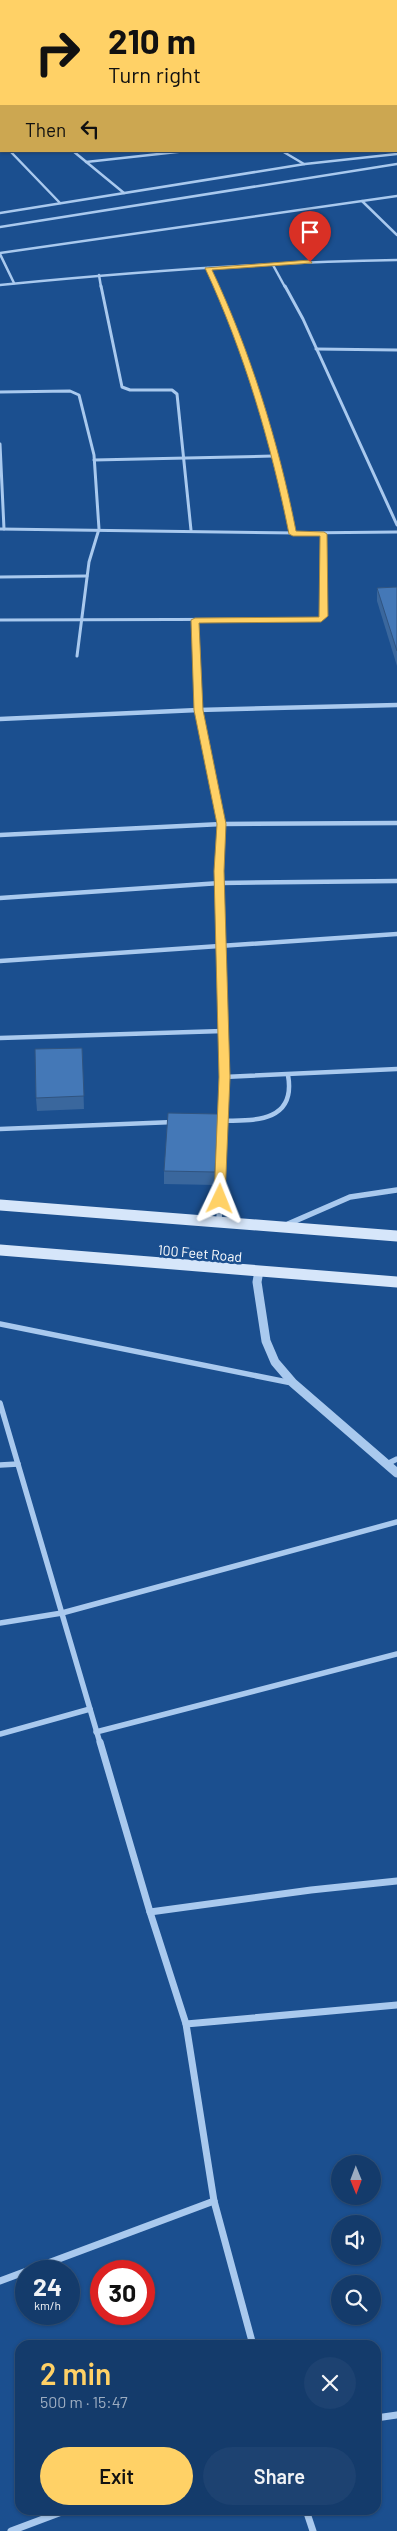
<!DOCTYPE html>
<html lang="en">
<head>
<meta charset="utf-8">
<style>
  body { margin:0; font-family:Barlow,sans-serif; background:#1d4271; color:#f1f3f6; height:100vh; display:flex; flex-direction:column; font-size:19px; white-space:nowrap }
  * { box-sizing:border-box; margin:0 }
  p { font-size:16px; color:#9dadc1 }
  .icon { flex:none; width:28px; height:28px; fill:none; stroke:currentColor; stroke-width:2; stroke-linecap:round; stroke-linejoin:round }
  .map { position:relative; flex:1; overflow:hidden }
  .details { position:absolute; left:15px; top:2340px; width:366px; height:175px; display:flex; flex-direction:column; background:#143b6b; border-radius:15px; box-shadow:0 1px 4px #0004,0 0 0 1px #33557e }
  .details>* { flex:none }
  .guide { position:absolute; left:0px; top:0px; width:398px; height:152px; box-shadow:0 1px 4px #0004,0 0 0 1px #33557e; background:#ffd166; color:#111; overflow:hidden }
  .needle { width:32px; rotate:179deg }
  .tools { position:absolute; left:331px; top:2155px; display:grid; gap:10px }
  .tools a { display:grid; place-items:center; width:50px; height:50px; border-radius:50%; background:#143b6b; box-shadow:0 1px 4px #0004,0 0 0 1px #33557e; font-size:25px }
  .speed { position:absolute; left:15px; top:2260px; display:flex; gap:10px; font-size:25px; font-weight:700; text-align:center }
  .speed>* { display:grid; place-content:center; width:65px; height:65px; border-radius:50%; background:#143b6b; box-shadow:0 1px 4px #0004,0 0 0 1px #33557e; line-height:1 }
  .speed small { font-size:12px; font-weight:400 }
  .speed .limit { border:8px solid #d22; background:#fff; color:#111 }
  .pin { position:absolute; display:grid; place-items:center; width:42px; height:42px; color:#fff; margin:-51px -21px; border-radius:50% 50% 50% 0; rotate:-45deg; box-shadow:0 0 5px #0007 }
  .pin .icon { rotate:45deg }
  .me { position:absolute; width:55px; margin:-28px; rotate:2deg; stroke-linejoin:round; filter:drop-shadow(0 0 4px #0008) }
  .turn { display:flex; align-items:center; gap:18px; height:105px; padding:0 25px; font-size:22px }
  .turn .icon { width:65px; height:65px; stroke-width:2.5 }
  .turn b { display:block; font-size:35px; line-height:42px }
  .then { display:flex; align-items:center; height:48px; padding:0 25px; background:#0003; gap:10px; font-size:19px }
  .round { display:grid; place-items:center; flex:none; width:52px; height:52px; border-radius:26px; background:#1d4271 }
  .summary { display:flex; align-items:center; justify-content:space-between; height:85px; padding:0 25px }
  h1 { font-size:30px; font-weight:600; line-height:38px; color:#ffd166 }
  .cta { display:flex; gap:10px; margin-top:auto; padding:10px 25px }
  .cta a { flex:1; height:58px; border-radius:30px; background:#ffd166; color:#111; font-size:20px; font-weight:600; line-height:58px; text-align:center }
  .cta a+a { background:#1d4271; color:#f1f3f6 }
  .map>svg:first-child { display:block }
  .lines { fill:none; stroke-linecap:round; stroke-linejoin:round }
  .minor-far4 { stroke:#a9c9ee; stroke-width:2.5 }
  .minor-far3 { stroke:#a9c9ee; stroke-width:3 }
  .minor-far2 { stroke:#a9c9ee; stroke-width:4.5 }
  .minor-far1 { stroke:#a9c9ee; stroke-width:5.5 }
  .minor { stroke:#a9c9ee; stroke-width:7 }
  .tertiary-far1 { stroke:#a9c9ee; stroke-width:4.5 }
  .tertiary { stroke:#a9c9ee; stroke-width:9 }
  .secondary { stroke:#d6e6fa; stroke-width:11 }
  .wall { fill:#3a679d }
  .shaded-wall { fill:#305480 }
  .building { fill:#4478b7; stroke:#305480 }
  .route { fill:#ffd166; stroke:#a68842 }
  .labels { text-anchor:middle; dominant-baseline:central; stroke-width:5; stroke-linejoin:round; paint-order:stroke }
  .street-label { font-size:14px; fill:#fff; stroke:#1b4f8f }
</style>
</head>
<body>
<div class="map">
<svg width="397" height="2531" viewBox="0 0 397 2531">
  <rect width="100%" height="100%" fill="#1b4f8f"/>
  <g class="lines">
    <!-- minor-far4 -->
    <g class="minor-far4">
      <path d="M85 0 88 1"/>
      <path d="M136 0 140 1"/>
      <path d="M197 0 201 1"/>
      <path d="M114 1 120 0"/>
      <path d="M295 1 301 0"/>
      <path d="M387 1 391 0"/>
      <path d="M10 151 60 203"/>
      <path d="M73 151 124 193"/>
      <path d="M282 151 304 164"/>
      <path d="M86 162 186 151"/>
      <path d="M362 201 397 235"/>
      <path d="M0 213 305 164 397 154"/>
      <path d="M0 227 397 164"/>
      <path d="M0 253 397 196"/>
      <path d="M0 254 14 283"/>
      <path d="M273 265 285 287"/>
      <path d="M208 268 217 287"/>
      <path d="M99 275 101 287"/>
      <path d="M0 285C132 272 264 262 397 260"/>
    </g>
    <!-- minor-far3 -->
    <g class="minor-far3">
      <path d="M101 286 122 387 130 390H172L177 394 191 530"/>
      <path d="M216 286C238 331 251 378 265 427 276 462 286 497 293 534"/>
      <path d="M285 286 303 319 397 525"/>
      <path d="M316 349 397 350"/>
      <path d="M0 392 70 391 79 395 94 455 99 529 89 562 77 656"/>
      <path d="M0 444 4 529"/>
      <path d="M94 460 273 456"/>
      <path d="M0 529 298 533 397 532"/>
      <path d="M0 577 87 576"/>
      <path d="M0 620 321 619 324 616V534"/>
      <path d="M195 620 196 656"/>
    </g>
    <!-- minor-far2 -->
    <g class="minor-far2">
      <path d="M196 655 198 710 222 824 219 871 224 1077"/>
      <path d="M0 719 198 710 397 705"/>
      <path d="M0 835 222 824 397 823"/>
      <path d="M0 898 220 883 397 881"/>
      <path d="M0 961 397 934"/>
      <path d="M0 1038 223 1031"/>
      <path d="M213 1121C248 1120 297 1126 288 1075"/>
      <path d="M0 1129 174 1122"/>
      <path d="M222 1131 224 1077 397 1069"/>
    </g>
    <!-- minor-far1 -->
    <g class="minor-far1">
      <path d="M219 1222 222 1130"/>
      <path d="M288 1224 350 1197 397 1190"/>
      <path d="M0 1324 292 1383"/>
      <path d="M0 1403 100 1743"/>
      <path d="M387 1464 397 1459"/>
      <path d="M0 1465 18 1464"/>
      <path d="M0 1623 62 1613 397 1522"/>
      <path d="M96 1732 397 1654"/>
      <path d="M0 1734 90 1709"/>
    </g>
    <!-- minor -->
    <g class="minor">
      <path d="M100 1742 150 1912"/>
      <path d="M186 2024 150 1912 311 1890 397 1881"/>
      <path d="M0 2281 214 2201"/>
      <path d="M253 2345 214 2201 186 2024 397 2005"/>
      <path d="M376 2418 397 2415"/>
      <path d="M306 2510 313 2531"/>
      <path d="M11 2531 67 2510"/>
    </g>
    <!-- tertiary-far1 -->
    <path class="tertiary-far1" d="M7 0 10 1"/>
    <!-- tertiary -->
    <path class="tertiary" d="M259 1271 257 1282 266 1341 275 1362 293 1383 397 1473"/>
    <!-- secondary -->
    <g class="secondary">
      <path d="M0 1205 397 1236"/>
      <path d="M0 1250 397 1282"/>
    </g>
  </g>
  <!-- wall -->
  <g class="wall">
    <path d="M397 587V666L377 601V588Z"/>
    <path d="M82 1048 84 1109 37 1111 36 1098Z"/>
    <path d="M218 1127 215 1185 164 1184V1171Z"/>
  </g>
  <!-- shaded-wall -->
  <path class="shaded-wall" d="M218 1114V1127L215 1185V1172Z"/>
  <!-- building -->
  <g class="building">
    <path d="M397 587V651L377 588Z"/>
    <path d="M82 1048 84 1096 36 1098 35 1049Z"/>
    <path d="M168 1113 218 1114 215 1172 164 1171Z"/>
  </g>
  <!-- route -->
  <path class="route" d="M310 260 312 263 212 270C250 350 279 444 296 531L324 532 327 534 328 616 321 622 199 623 203 710 226 824 224 871 230 1077 225 1199 220 1203 214 1199 219 1077 214 871 217 824 194 710 191 620 195 618 319 617 320 536H293L289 534C271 443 244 352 205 268Z"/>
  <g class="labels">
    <!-- street labels -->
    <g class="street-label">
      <text transform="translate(200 1253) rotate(5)">100 Feet Road</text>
    </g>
  </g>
</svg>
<div class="tools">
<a><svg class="needle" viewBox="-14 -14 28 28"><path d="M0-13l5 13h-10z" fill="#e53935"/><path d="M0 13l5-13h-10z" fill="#9dadc1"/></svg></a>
<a><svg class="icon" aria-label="sound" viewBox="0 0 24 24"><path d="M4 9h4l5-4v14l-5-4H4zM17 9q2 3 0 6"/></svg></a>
<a><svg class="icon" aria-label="search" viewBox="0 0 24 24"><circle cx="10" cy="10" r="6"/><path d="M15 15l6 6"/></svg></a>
</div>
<div class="speed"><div>24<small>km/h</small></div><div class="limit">30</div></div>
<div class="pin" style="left:310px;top:262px;background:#d93025"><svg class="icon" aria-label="arrive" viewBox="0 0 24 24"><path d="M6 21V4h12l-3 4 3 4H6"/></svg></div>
<svg class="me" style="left:220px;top:1199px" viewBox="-20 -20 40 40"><path d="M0-17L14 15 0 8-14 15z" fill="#ffd166" stroke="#fff" stroke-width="4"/></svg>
<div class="guide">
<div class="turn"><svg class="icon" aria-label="right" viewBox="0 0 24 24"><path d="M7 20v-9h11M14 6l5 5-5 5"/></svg><div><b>210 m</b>Turn right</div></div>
<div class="then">Then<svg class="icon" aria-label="left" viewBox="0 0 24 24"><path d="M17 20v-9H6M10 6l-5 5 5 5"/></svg></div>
</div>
<section class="details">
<div class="summary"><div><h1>2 min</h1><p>500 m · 15:47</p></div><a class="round"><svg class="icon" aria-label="close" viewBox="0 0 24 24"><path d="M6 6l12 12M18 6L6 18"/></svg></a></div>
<div class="cta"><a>Exit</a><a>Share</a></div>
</section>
</div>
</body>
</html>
